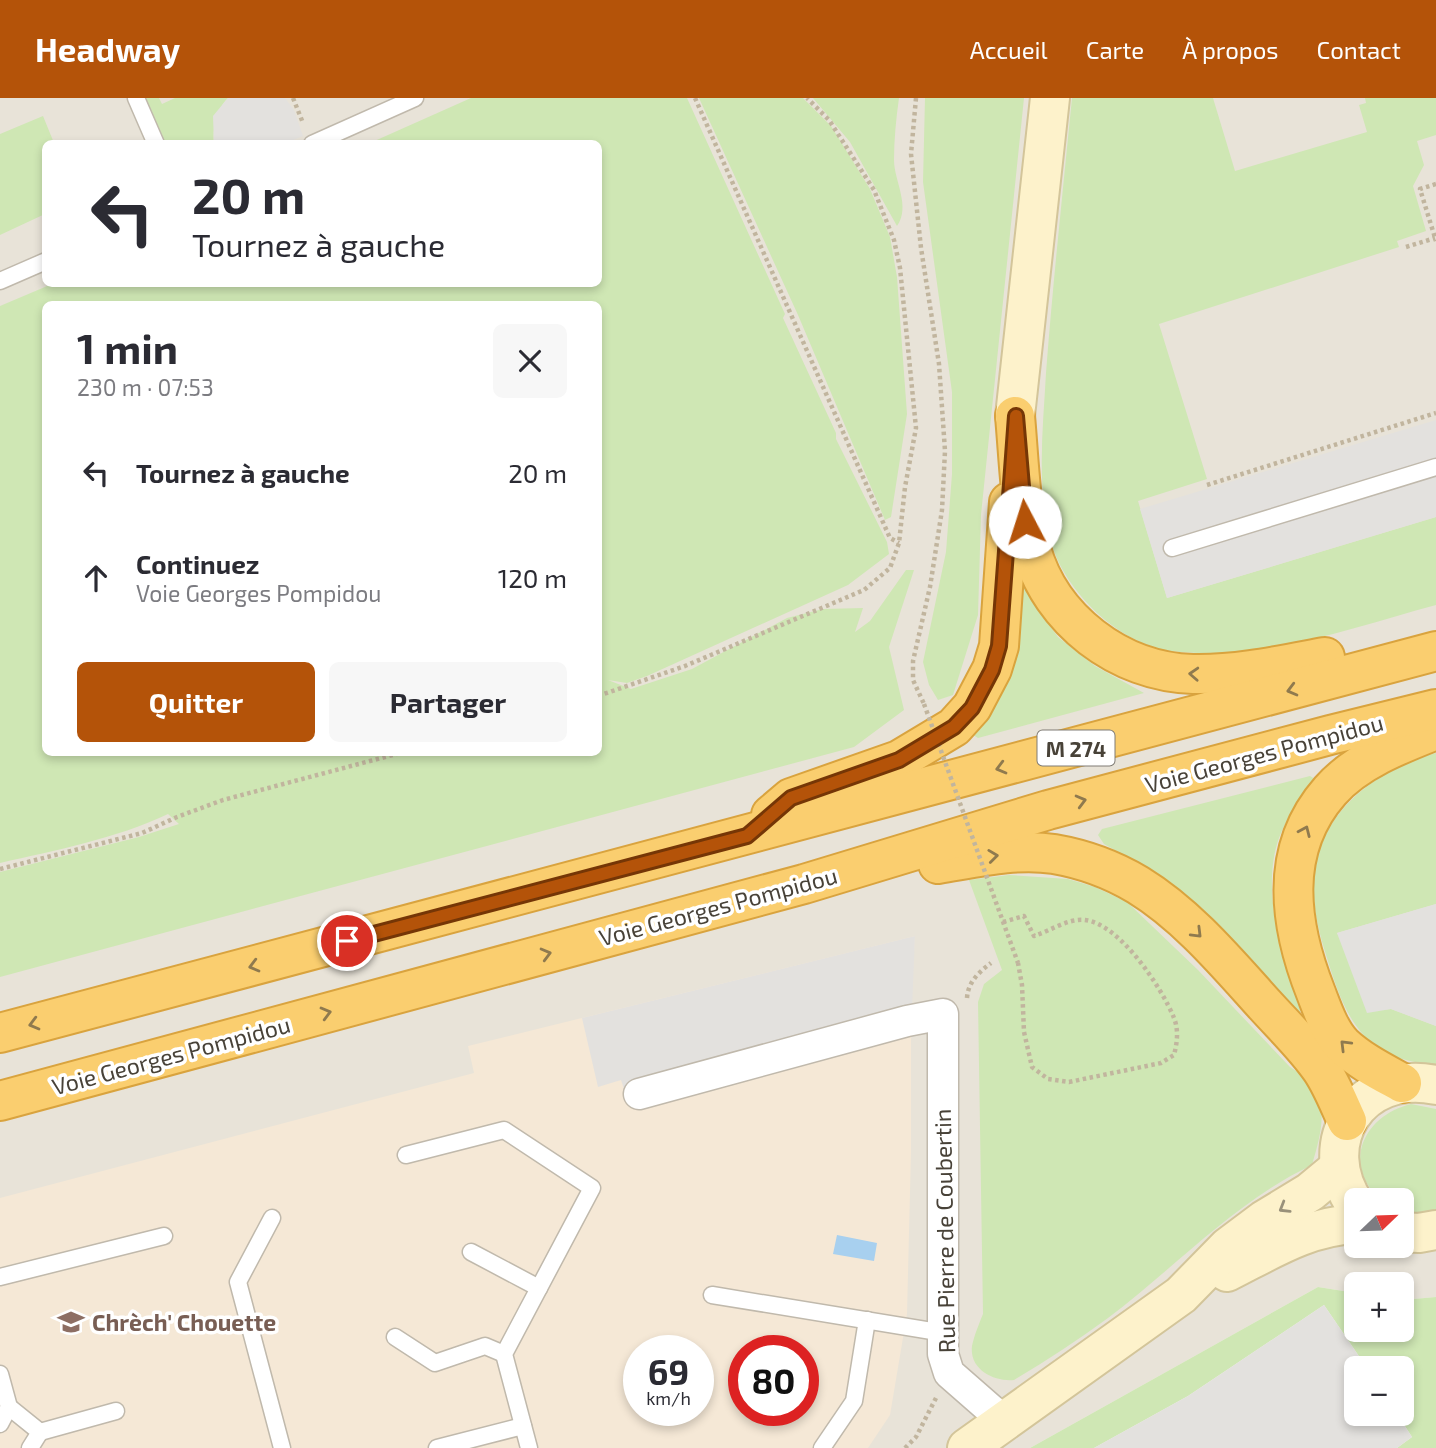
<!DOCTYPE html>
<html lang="fr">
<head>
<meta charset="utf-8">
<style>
  body { margin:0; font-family:"Exo 2",sans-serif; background:#f7f7f7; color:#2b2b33; height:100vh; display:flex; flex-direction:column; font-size:26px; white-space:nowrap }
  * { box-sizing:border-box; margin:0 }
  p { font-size:23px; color:#7c7c81 }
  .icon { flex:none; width:38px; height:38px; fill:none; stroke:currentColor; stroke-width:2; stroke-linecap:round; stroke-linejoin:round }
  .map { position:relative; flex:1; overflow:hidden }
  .details { position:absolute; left:42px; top:203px; width:560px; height:455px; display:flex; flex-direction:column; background:#fff; border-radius:10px; box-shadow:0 4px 10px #0003 }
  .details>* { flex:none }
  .guide { position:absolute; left:42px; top:42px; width:560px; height:147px; border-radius:10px; box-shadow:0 4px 10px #0003; background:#fff; color:#2b2b33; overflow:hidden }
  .needle { width:46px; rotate:67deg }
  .tools { position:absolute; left:1344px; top:1090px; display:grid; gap:14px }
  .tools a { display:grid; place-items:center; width:70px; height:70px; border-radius:10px; background:#fff; box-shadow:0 4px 10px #0003; font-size:35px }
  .speed { position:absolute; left:623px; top:1237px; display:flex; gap:14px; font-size:35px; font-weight:700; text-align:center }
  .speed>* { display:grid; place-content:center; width:91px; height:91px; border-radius:50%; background:#fff; box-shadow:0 4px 10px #0003; line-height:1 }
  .speed small { font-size:18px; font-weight:400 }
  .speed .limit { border:10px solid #d22; background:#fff; color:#111 }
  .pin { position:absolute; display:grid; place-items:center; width:60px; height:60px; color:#fff; margin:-30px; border:4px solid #fff; border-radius:50%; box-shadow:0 2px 7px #0007 }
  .me { position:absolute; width:77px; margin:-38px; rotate:355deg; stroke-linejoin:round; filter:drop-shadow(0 0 5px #0008) }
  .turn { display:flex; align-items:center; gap:24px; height:147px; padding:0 35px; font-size:32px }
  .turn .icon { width:91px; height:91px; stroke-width:2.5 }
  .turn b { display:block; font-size:49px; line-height:60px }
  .round { display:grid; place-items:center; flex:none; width:74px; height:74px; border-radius:10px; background:#f7f7f7 }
  .headline { display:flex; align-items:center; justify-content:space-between; height:119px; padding:0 35px }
  h1 { font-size:42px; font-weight:700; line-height:52px }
  .button { display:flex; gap:14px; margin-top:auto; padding:14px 35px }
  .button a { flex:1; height:80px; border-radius:10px; background:#b45309; color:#fff; font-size:28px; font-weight:700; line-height:80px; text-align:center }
  .button a+a { background:#f7f7f7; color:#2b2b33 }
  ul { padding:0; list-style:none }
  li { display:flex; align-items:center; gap:21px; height:105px; padding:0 35px }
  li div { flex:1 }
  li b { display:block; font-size:26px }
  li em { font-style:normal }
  header { display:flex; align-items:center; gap:42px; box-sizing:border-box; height:98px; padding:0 35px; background:#b45309; color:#fff }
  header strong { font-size:33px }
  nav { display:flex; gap:38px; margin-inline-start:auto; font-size:24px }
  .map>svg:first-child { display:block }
  .residential { fill:#e8e3d8; fill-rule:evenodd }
  .commercial { fill:#f5e8d6; fill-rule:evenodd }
  .green { fill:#cfe7b4; fill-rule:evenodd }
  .parking { fill:#e3e1de }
  .water { fill:#a8d0ef }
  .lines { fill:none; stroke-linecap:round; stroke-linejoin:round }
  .lane-casing { stroke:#c0b9ac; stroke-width:19 }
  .street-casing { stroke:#c0b9ac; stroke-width:33 }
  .secondary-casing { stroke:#d3c59a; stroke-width:42 }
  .highway-casing { stroke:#d9a33e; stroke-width:42 }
  .path { stroke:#c1b59e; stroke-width:4.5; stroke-dasharray:3.5 3.5; stroke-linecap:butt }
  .lane { stroke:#fff; stroke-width:16 }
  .street { stroke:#fff; stroke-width:30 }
  .secondary { stroke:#fdf2cb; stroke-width:38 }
  .highway { stroke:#face6f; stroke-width:38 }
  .path-bridge { stroke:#c1b59e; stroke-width:4.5; stroke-dasharray:3.5 3.5; stroke-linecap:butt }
  .oneway { stroke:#8f7a4e }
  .oneway2 { stroke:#99917a }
  .route-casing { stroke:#753606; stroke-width:18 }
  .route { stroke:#b45309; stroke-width:12 }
  .labels { text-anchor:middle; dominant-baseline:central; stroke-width:7; stroke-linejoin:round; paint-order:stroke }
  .shield { fill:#fff; stroke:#7f7b74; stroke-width:2 }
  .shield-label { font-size:21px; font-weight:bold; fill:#484238 }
  .street-label { font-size:23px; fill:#484238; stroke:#fff }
  .education-label { font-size:23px; font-weight:bold; fill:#785e54; stroke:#fff; text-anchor:start }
</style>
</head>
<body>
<header>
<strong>Headway</strong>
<nav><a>Accueil</a><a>Carte</a><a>À propos</a><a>Contact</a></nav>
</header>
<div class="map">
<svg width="1436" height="1350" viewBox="0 0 1436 1350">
  <rect width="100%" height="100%" fill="#f4f1ea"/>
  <!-- residential -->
  <path class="residential" d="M0 0H1436V1199L1402 1202V1186H1356V1195L1318 1189 1030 1350H0ZM46 46H598V186H46ZM46 206H598V654H46ZM1356 1102H1402V1148H1356ZM639 1253H698V1312H639ZM744 1253H803V1312H744Z"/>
  <!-- commercial -->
  <path class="commercial" d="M915 838 911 899V1054L907 1216 890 1317 868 1350H0V1100L474 975 468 948ZM639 1253H698V1312H639ZM744 1253H803V1312H744Z"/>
  <!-- green -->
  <g class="green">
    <path d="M142 0H159L162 6 175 0H228C217 10 212 32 214 46L163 45Z"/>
    <path d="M471 0H687L785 216 783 220 836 335V341L887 444 889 456 848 487 647 578 627 585 608 582 631 591 692 571 787 520 823 511 863 510 855 534 870 523 906 472H914L889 549 904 612 854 649 0 879V774L139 739 179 726 168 716C115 741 56 752 0 765V208L52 186H598V46L370 45ZM46 206H598V654H46Z"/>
    <path d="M699 0H803L831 28 870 91 890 139 897 179 907 316 891 419 885 422 798 217Z"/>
    <path d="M813 0H899C896 21 894 42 894 62 894 83 911 108 897 128L850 44Z"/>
    <path d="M925 0H1024L981 417 978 517 953 597 938 602 929 587 923 564 946 454 952 376V294L923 84Z"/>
    <path d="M1072 0H1213L1235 73 1367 34 1359 7 1366 5 1365 0H1436V37L1417 43 1424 67 1413 88 1426 133 1397 143 1399 149 1159 226 1207 381 1138 403 1167 500 1436 419V507C1351 530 1260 564 1171 553 1119 546 1065 494 1051 444 1036 389 1043 331 1046 275 1053 183 1063 92 1072 0Z"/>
    <path d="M43 18 54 45 46 46 45 116 0 137V36Z"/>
    <path d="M1020 479 1026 485 1037 510 1058 539 1095 568 1144 595 978 640 973 637 991 609Z"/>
    <path d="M1436 655V806L1337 835 1378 912 1391 911 1436 928V967C1420 965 1404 963 1389 956 1352 939 1338 896 1327 860 1317 829 1308 792 1317 760 1332 704 1383 670 1436 655Z"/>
    <path d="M1310 678 1315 681C1301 700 1287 718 1279 740 1260 793 1283 863 1301 913L1294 917 1210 820 1182 795 1152 773 1104 746 1098 737 1102 731Z"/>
    <path d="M1009 777 1068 781 1095 789 1127 804 1198 872 1290 969C1332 994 1324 1026 1312 1067 1234 1104 1176 1169 1108 1220 1078 1242 1046 1263 1014 1282 995 1284 969 1272 972 1248 974 1238 979 1226 983 1216L978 904 984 886 1002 872 969 782Z"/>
    <path d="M1411 1006 1436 1011V1111C1425 1115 1413 1116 1402 1113V1102H1381C1341 1066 1363 1018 1411 1006Z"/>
    <path d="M1318 1189 1356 1195V1232H1402V1202L1436 1199V1350H1397L1412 1339 1397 1316H1402V1270H1367L1324 1207 1188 1298 1094 1350H1030Z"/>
  </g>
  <!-- parking -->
  <g class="parking">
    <path d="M228 0H285L294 12 303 38 286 45H214L213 18Z"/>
    <path d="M1436 322V419L1167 500 1140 411Z"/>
    <path d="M1436 806V928L1391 911 1367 915 1337 835Z"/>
    <path d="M915 838 911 936 630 1009 621 982 598 989 582 920Z"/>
    <path d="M1324 1207 1367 1270H1356V1316H1397L1412 1339 1397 1350H1094L1188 1298Z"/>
  </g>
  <!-- water -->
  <path class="water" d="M837 1137 877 1145 874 1163 833 1156Z"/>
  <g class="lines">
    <!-- lane casing -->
    <g class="lane-casing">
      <g id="lane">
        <path d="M136 0 156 46"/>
        <path d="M312 46 415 0"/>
        <path d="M0 183 46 163"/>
        <path d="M1172 450 1436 369"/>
        <path d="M406 1057 504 1032 592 1090 504 1256 529 1350"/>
        <path d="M272 1120 238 1184 282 1350"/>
        <path d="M471 1154 539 1190"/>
        <path d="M0 1179 164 1138"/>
        <path d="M712 1197 944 1235"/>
        <path d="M395 1239 435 1265 485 1248 504 1256"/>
        <path d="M0 1276 9 1309"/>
        <path d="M0 1326 9 1309 40 1334 30 1350"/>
        <path d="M40 1334 116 1313"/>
        <path d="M437 1350 523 1328"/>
        <path d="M822 1350 854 1303 867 1222"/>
      </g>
    </g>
    <!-- street casing -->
    <g class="street-casing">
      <path id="street" d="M639 996 907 923 943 916V1256L949 1275 1005 1324"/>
    </g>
    <!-- secondary casing -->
    <g class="secondary-casing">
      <g id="secondary">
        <path d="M1015 318 1050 0"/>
        <path d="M1356 1108C1312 1045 1360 971 1436 987"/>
        <path d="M1402 1134 1419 1135 1436 1132"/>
        <path d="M1227 1174C1269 1153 1307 1128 1356 1126"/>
        <path d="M967 1350 1181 1197 1228 1149 1264 1122 1310 1094 1339 1070"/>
      </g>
    </g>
    <!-- highway casing -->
    <g class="highway-casing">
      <g id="highway">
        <path d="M1015 318C1019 362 1020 408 1031 451 1051 522 1119 574 1193 576 1237 577 1282 567 1325 559"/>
        <path d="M771 717 791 700 899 662 954 629 972 609 992 571 999 548 1009 404"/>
        <path d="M938 766C975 760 1016 750 1054 756 1083 761 1113 772 1138 787 1187 817 1227 865 1265 907 1284 928 1305 948 1321 971 1332 987 1339 1006 1347 1023"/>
        <path d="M0 935 1436 553"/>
        <path d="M1402 985C1382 974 1360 963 1343 947 1330 934 1323 913 1316 895 1289 827 1278 752 1330 693 1356 663 1400 646 1436 632"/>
        <path d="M0 1003 804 786 1048 712 1330 637 1436 611"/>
      </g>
    </g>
    <!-- path -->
    <g class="path">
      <path d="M293 0 303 25"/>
      <path d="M695 0 890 440 899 445"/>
      <path d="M916 0 911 56 921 150 939 266 945 353 942 412 930 489 913 563V582L924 606"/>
      <path d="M1436 86 1420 91 1436 143"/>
      <path d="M1406 149 1435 140"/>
      <path d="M1207 387 1436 315"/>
      <path d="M598 598 685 568 864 492 890 470 899 445 905 389 916 330 900 170 894 142 874 92 829 22 807 0"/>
      <path d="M0 771 142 735 177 719 223 702 404 654"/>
      <path d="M1003 824 1024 818 1034 838C1050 833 1068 820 1085 822 1120 826 1162 890 1174 920 1179 933 1177 945 1174 957L1161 965 1069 984 1048 981 1032 969 1024 934 1022 887 1018 865"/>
      <path d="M967 900C968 884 979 874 991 865"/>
      <path d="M905 1350 916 1339 936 1300"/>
    </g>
    <!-- lane -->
    <use href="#lane" class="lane"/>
    <!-- street -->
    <use href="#street" class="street"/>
    <!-- secondary -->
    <use href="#secondary" class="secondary"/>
    <!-- highway -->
    <use href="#highway" class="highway"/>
    <!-- path-bridge -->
    <path class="path-bridge" d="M924 606 1018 865"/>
  </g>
  <!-- one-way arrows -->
  <defs><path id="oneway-chevron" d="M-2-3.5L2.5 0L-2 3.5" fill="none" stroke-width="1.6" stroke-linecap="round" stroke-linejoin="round" transform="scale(1.75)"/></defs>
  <g class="oneway">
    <use href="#oneway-chevron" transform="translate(1194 576) rotate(-177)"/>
    <use href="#oneway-chevron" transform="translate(1292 592) rotate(165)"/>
    <use href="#oneway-chevron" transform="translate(1001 670) rotate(165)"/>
    <use href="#oneway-chevron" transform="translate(1081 703) rotate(-15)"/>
    <use href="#oneway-chevron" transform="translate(1305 733) rotate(-66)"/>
    <use href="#oneway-chevron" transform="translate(993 758) rotate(-7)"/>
    <use href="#oneway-chevron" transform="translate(1197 835) rotate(45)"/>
    <use href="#oneway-chevron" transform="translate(546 856) rotate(-15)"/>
    <use href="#oneway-chevron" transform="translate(254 868) rotate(165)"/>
    <use href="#oneway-chevron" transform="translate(326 915) rotate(-15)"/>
    <use href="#oneway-chevron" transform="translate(34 926) rotate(165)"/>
    <use href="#oneway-chevron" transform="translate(1345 947) rotate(-135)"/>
  </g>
  <use class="oneway2" href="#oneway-chevron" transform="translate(1284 1110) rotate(149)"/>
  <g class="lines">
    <!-- route casing -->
    <g class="route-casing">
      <path id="route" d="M347 843 747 738 791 700 899 662 954 629 972 610 992 572 999 548 1016 318 1025 424"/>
    </g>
    <!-- route -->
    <use href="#route" class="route"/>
  </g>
  <!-- icons -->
  <defs>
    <g id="school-bare" transform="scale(2.1)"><path d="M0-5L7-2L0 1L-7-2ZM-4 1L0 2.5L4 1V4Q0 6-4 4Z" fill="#8d6e63" stroke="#fff" stroke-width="2.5" paint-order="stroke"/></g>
  </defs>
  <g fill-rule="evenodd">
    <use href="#school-bare" x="71" y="1224"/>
  </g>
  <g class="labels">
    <!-- shield labels -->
    <rect class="shield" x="1037.5" y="632.5" width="77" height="35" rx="5"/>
    <g class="shield-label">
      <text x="1076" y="650">M 274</text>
    </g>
    <!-- street labels -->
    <g class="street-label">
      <text transform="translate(1264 655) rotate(-15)">Voie Georges Pompidou</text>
      <text transform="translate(718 808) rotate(-15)">Voie Georges Pompidou</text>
      <text transform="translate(171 957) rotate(-15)">Voie Georges Pompidou</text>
      <text transform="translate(944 1133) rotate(-91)">Rue Pierre de Coubertin</text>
    </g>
    <!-- education labels -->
    <g class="education-label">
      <text x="92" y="1224">Chrèch' Chouette</text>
    </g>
  </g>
</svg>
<div class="tools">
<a><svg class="needle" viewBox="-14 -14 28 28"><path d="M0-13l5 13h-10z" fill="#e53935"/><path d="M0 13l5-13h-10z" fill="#7c7c81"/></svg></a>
<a>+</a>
<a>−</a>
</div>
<div class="speed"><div>69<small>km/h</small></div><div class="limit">80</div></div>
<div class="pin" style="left:347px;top:843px;background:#d93025"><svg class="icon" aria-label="arrive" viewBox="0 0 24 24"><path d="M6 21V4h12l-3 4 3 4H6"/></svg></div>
<svg class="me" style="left:1025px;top:424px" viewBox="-20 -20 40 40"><circle r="19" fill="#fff"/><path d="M0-13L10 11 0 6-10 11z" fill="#b45309"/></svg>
<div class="guide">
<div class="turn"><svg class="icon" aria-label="left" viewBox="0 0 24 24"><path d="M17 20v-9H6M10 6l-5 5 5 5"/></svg><div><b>20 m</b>Tournez à gauche</div></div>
</div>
<section class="details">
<div class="headline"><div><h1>1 min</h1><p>230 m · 07:53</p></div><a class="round"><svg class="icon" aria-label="close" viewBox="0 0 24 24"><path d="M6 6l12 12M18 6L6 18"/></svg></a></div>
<ul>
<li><svg class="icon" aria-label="left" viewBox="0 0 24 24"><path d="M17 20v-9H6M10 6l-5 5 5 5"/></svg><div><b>Tournez à gauche</b></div><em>20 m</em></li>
<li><svg class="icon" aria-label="ahead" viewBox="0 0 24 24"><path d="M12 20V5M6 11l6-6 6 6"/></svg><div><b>Continuez</b><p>Voie Georges Pompidou</p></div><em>120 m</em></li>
</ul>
<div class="button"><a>Quitter</a><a>Partager</a></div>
</section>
</div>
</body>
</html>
